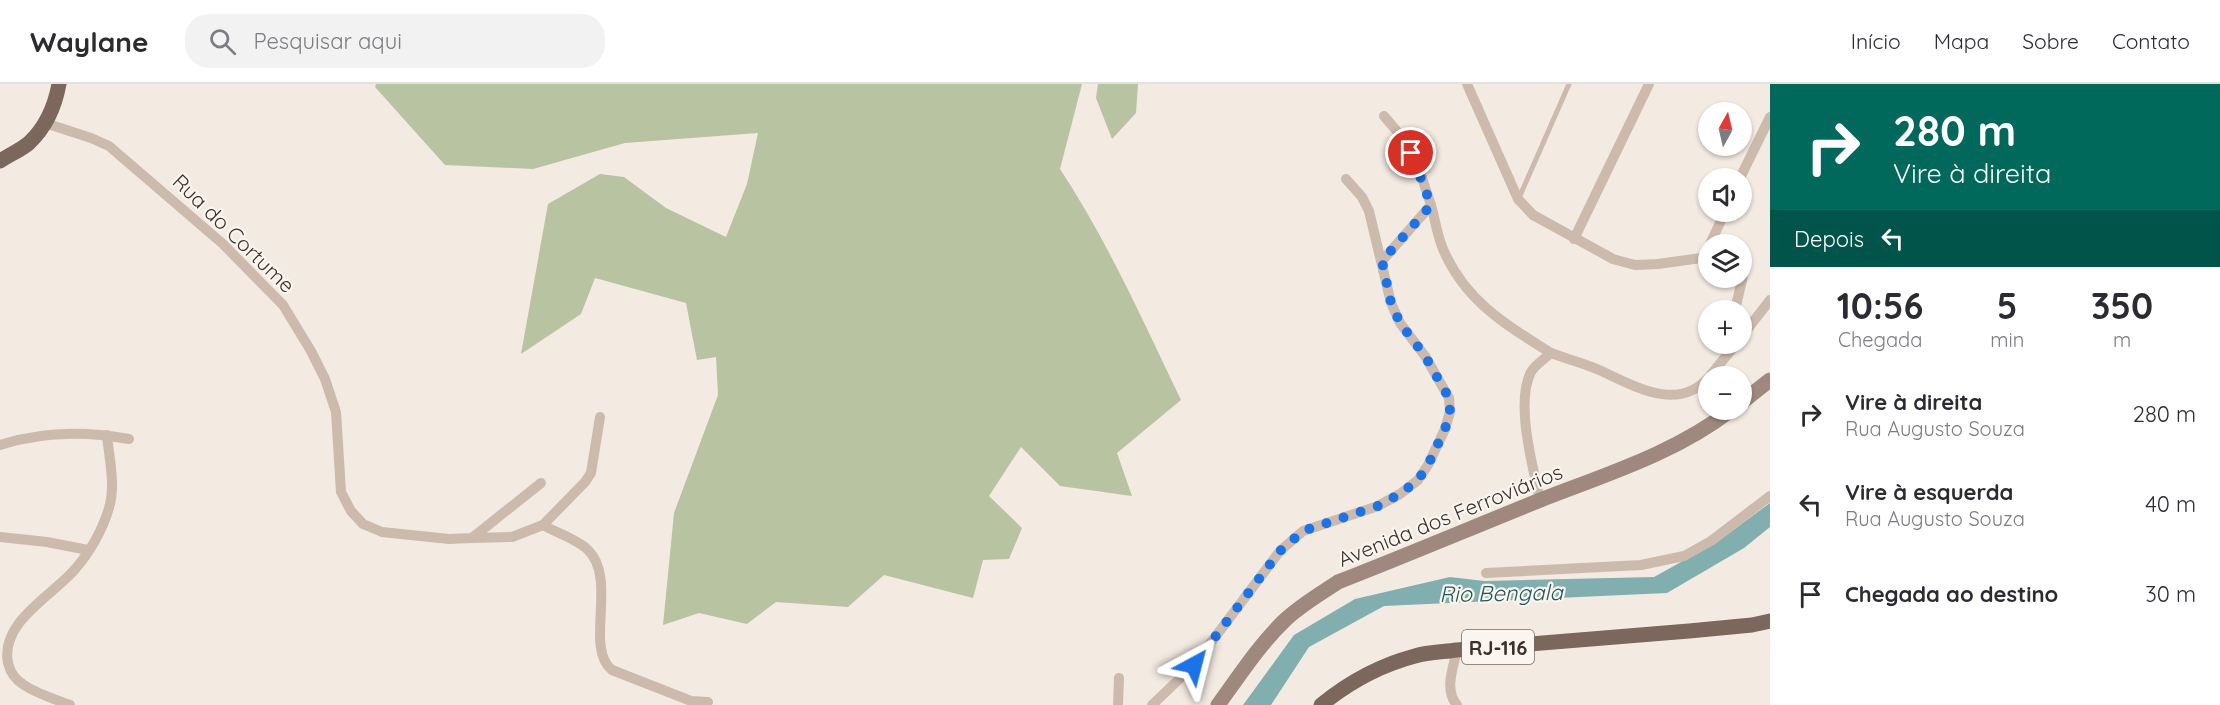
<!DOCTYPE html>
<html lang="pt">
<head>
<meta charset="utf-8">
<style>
  body { margin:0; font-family:Quicksand,sans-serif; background:#f2f2f3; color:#2b2b33; height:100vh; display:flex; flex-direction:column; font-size:22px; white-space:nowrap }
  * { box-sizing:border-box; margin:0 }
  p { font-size:20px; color:#7c7c81 }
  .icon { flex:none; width:33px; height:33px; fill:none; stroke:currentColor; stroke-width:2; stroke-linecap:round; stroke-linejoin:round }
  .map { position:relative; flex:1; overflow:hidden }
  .panel { display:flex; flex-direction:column; background:#fff; width:450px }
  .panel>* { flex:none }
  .guide { background:#00695c; color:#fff; overflow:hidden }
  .needle { width:39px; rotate:8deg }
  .fabs { position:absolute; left:1698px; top:18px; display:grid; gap:12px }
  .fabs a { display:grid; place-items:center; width:54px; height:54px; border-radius:50%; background:#fff; box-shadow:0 2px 4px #0004; font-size:30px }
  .pin { position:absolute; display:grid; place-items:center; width:51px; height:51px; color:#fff; margin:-26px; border:3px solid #fff; border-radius:50%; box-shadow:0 2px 6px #0007 }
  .me { position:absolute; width:66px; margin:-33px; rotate:38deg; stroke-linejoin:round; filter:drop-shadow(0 0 4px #0008) }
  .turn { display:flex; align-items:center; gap:21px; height:126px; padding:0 24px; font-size:27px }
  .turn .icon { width:78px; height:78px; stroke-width:2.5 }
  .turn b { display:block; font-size:42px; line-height:51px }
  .then { display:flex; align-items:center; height:57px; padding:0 24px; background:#0003; gap:12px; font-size:22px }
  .eta { display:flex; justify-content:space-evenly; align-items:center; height:102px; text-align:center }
  .eta b { font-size:36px; font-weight:700; line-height:42px }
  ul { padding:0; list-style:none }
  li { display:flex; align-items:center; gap:18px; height:90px; padding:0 24px }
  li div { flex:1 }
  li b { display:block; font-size:22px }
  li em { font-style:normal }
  header { display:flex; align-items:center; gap:36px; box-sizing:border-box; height:84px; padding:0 30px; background:#fff; border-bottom:2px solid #e1e1e2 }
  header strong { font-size:28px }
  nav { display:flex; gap:33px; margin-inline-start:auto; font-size:21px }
  .search { width:420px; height:54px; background:#f2f2f3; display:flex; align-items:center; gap:15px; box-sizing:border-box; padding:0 21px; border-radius:24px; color:#7c7c81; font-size:22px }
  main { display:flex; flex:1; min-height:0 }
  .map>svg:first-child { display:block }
  .green { fill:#b8c3a1 }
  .water { fill:#81afb0 }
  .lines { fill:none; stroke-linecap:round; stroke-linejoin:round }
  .service { stroke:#ccbaad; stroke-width:5 }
  .minor { stroke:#ccbaad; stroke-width:10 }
  .secondary { stroke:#9f897e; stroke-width:15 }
  .primary { stroke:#7c675d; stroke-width:15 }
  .route { stroke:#1a73e8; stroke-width:10; stroke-dasharray:0 18 }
  .labels { text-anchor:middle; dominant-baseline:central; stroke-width:4.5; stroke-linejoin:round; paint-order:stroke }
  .shield { fill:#faf5ee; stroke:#746b66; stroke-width:1.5 }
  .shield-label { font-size:20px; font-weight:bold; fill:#3a302c }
  .street-label { font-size:21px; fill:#3a302c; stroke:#faf5ee }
  .water-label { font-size:22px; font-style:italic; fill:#22595b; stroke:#faf5ee }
</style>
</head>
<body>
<header>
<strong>Waylane</strong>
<div class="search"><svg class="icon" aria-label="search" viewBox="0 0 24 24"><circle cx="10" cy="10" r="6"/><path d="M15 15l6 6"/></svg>Pesquisar aqui</div>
<nav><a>Início</a><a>Mapa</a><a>Sobre</a><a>Contato</a></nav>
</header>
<main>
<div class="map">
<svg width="1770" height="621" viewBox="0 0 1770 621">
  <rect width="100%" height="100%" fill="#f3eae2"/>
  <!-- green -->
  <g class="green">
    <path d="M376 0H1082L1060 85C1108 158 1143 237 1181 316L1117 369 1132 412 1060 402 1021 363 989 412 1022 444 1009 475 983 476 973 514 884 491 848 523 776 518 747 540 699 529 663 541 674 429 718 311 716 273 697 276 686 219 595 194 581 230 521 270 548 120 600 90 624 93 666 124 726 153 747 100 758 49 625 59 533 85 445 81 375 3Z"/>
    <path d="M1098 0H1138L1136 29 1112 55 1096 14Z"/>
  </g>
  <!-- water -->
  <path class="water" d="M1770 419V443L1744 464 1667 509 1384 522 1309 563 1271 621H1243L1294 551 1355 515 1450 493 1484 497 1654 493 1717 458Z"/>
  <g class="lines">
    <!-- service -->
    <path class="service" d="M1519 114 1569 0"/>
    <!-- minor -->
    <g class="minor">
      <path d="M1467 0 1518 115 1533 131 1613 175 1635 181 1658 180 1708 173"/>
      <path d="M45 39 91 54 109 62 223 160 283 221 311 267 325 295 336 328 341 408 351 427 363 440 382 448 449 455 472 454 541 399"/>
      <path d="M1740 94 1770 33"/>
      <path d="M1431 121C1435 135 1437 151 1443 165 1465 217 1506 241 1551 269"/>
      <path d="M1574 155 1649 0"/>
      <path d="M1710 160 1725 128"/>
      <path d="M1382 177 1431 121 1417 79 1406 58 1384 32"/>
      <path d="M1735 226 1743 192 1742 182"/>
      <path d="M1742 252 1770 216"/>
      <path d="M1710 292 1736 260"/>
      <path d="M0 361C43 347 85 347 129 355"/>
      <path d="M1540 416C1533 383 1515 319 1531 288 1535 281 1544 275 1551 269 1567 275 1584 279 1599 286 1633 301 1677 329 1708 294"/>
      <path d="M543 441C555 448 579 456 588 466 618 495 584 564 612 586L691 617 708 618"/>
      <path d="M0 453 47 458 88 466"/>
      <path d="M472 454 512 453 543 441 585 398 591 389 600 333"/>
      <path d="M1486 489 1641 481 1684 472 1711 457 1770 412"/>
      <path d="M1457 566C1453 584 1444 606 1457 621"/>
      <path d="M70 621C55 615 37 610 24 601 16 596 10 588 8 579 0 537 53 512 76 484 90 468 103 445 109 424 116 401 109 374 107 351"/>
      <path d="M1118 621 1119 594"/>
      <path d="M1152 621 1194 581 1280 467 1303 447 1378 422 1400 410 1418 396 1428 381 1445 345 1450 328 1449 314 1425 272 1400 239 1391 219 1369 127 1362 113 1346 95"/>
    </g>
    <!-- secondary -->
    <g class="secondary">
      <path d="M1742 318 1770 296"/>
      <path d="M1218 621C1239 592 1259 561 1285 536 1301 521 1320 510 1338 498 1405 472 1471 444 1538 417 1604 391 1674 370 1731 326"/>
    </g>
    <!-- primary -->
    <g class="primary">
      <path d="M0 77C9 71 21 66 29 59 45 44 55 22 59 0"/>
      <path d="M1321 621C1348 599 1381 581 1415 572 1428 568 1443 568 1457 566L1689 547 1752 541 1770 537"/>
    </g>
  </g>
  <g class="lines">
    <!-- route -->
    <path class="route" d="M1194 581 1280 467 1303 447 1378 422 1400 410 1418 396 1428 381 1445 345 1450 328 1449 314 1425 272 1400 239 1391 219 1382 177 1431 121 1411 69"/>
  </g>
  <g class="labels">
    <!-- shield labels -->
    <rect class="shield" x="1462" y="546" width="72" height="34" rx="4.5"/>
    <g class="shield-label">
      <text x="1498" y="563">RJ-116</text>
    </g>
    <!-- street labels -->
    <g class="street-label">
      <text transform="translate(234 149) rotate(44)">Rua do Cortume</text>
      <text transform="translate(1450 431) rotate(-22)">Avenida dos Ferroviários</text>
    </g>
    <!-- water labels -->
    <g class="water-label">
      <text transform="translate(1501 509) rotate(-1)">Rio Bengala</text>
    </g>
  </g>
</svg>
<div class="fabs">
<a><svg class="needle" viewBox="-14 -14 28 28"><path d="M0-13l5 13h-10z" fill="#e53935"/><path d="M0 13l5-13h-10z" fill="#7c7c81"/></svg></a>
<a><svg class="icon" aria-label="sound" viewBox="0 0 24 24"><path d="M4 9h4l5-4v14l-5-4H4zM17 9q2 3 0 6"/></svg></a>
<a><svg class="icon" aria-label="layers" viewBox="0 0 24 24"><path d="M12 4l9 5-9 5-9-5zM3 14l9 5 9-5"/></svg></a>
<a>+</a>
<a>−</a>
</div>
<div class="pin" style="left:1411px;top:69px;background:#d93025"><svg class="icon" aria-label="arrive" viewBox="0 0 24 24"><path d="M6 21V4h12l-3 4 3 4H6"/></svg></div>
<svg class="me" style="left:1194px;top:581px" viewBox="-20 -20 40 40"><path d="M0-17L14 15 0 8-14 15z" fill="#1a73e8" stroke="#fff" stroke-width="4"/></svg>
</div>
<section class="panel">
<div class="guide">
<div class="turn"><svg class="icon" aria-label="right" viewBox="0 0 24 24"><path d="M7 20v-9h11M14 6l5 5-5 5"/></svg><div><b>280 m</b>Vire à direita</div></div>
<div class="then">Depois<svg class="icon" aria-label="left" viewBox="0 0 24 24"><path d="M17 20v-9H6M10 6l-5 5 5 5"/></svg></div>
</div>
<div class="eta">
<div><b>10:56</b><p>Chegada</p></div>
<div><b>5</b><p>min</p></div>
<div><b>350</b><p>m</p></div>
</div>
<ul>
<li><svg class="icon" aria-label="right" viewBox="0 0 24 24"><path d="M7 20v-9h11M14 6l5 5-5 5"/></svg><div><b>Vire à direita</b><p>Rua Augusto Souza</p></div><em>280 m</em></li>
<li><svg class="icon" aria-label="left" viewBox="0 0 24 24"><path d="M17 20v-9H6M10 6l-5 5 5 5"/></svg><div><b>Vire à esquerda</b><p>Rua Augusto Souza</p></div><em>40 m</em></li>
<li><svg class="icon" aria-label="arrive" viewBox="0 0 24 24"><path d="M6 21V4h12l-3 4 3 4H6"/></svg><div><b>Chegada ao destino</b></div><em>30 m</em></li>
</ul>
</section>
</main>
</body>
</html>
